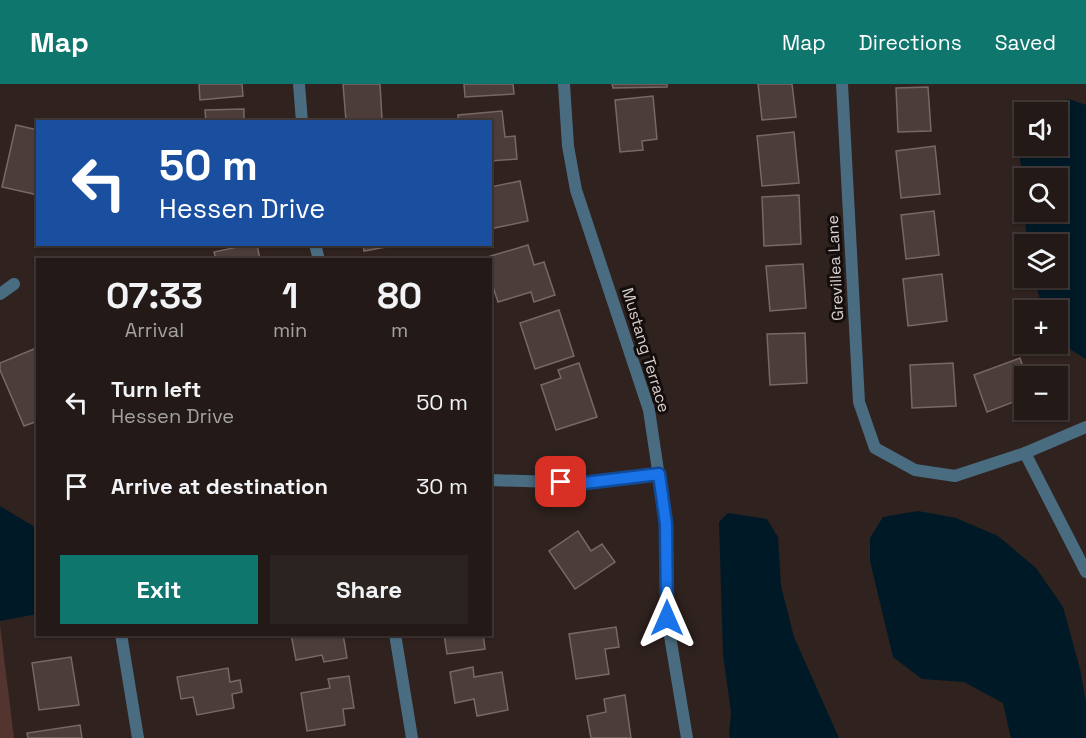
<!DOCTYPE html>
<html lang="en">
<head>
<meta charset="utf-8">
<style>
  body { margin:0; font-family:"Space Grotesk",sans-serif; background:#2b2320; color:#f1f3f6; height:100vh; display:flex; flex-direction:column; font-size:22px; white-space:nowrap }
  * { box-sizing:border-box; margin:0 }
  p { font-size:20px; color:#a3a1a1 }
  .icon { flex:none; width:33px; height:33px; fill:none; stroke:currentColor; stroke-width:2; stroke-linecap:round; stroke-linejoin:round }
  .map { position:relative; flex:1; overflow:hidden }
  .details { position:absolute; left:36px; top:174px; width:456px; height:378px; display:flex; flex-direction:column; background:#231a17; border-radius:0px; box-shadow:0 2px 4px #0004,0 0 0 2px #403836 }
  .details>* { flex:none }
  .guide { position:absolute; left:36px; top:36px; width:456px; height:126px; border-radius:0px; box-shadow:0 2px 4px #0004,0 0 0 2px #403836; background:#1a4fa0; color:#fff; overflow:hidden }
  .tools { position:absolute; left:1014px; top:18px; display:grid; gap:12px }
  .tools a { display:grid; place-items:center; width:54px; height:54px; border-radius:0px; background:#231a17; box-shadow:0 2px 4px #0004,0 0 0 2px #403836; font-size:30px }
  .pin { position:absolute; display:grid; place-items:center; width:51px; height:51px; color:#fff; margin:-26px; border-radius:12px; box-shadow:0 3px 9px #0006 }
  .me { position:absolute; width:66px; margin:-33px; rotate:0deg; stroke-linejoin:round; filter:drop-shadow(0 0 4px #0008) }
  .turn { display:flex; align-items:center; gap:21px; height:126px; padding:0 24px; font-size:27px }
  .turn .icon { width:78px; height:78px; stroke-width:2.5 }
  .turn b { display:block; font-size:42px; line-height:51px }
  .eta { display:flex; justify-content:space-evenly; align-items:center; height:102px; text-align:center }
  .eta b { font-size:36px; font-weight:600; line-height:42px }
  .action { display:flex; gap:12px; margin-top:auto; padding:12px 24px }
  .action a { flex:1; height:69px; border-radius:0px; background:#0f766e; color:#fff; font-size:24px; font-weight:600; line-height:69px; text-align:center }
  .action a+a { background:#2b2320; color:#f1f3f6 }
  ul { padding:0; list-style:none }
  li { display:flex; align-items:center; gap:18px; height:84px; padding:0 24px }
  li div { flex:1 }
  li b { display:block; font-size:22px }
  li em { font-style:normal }
  header { display:flex; align-items:center; gap:36px; box-sizing:border-box; height:84px; padding:0 30px; background:#0f766e; color:#fff }
  header strong { font-size:28px }
  nav { display:flex; gap:33px; margin-inline-start:auto; font-size:21px }
  .map>svg:first-child { display:block }
  .green { fill:#53342f }
  .water { fill:#001927; fill-rule:evenodd }
  .building { fill:#4c3d3b; stroke:#786865; stroke-width:1.5 }
  .lines { fill:none; stroke-linecap:round; stroke-linejoin:round }
  .street { stroke:#4a6c81; stroke-width:12 }
  .route-casing { stroke:#114b97; stroke-width:15 }
  .route { stroke:#1a73e8; stroke-width:10 }
  .labels { text-anchor:middle; dominant-baseline:central; stroke-width:6; stroke-linejoin:round; paint-order:stroke }
  .street-label { font-size:16px; fill:#d9d0ce; stroke:#130d0c }
</style>
</head>
<body>
<header>
<strong>Map</strong>
<nav><a>Map</a><a>Directions</a><a>Saved</a></nav>
</header>
<div class="map">
<svg width="1086" height="654" viewBox="0 0 1086 654">
  <rect width="100%" height="100%" fill="#2f221f"/>
  <!-- green -->
  <path class="green" d="M0 541 14 654H0Z"/>
  <!-- water -->
  <g class="water">
    <path d="M1069 15 1086 21V275L1058 258V226H1044L1033 194H1058V160H1027L1017 35 1024 30V62H1058V28H1026L1033 23ZM1024 94H1058V128H1024Z"/>
    <path d="M0 422 38 445 37 530 0 537Z"/>
    <path d="M918 427 956 434 998 452 1036 484 1063 523 1080 585 1086 618V654H1011L1003 619 964 598 922 595 893 573 870 477V454L883 433Z"/>
    <path d="M728 429 767 435 778 453 781 502 794 553 839 654H730L729 650 731 628 723 571 719 438Z"/>
  </g>
  <!-- building -->
  <g class="building">
    <path d="M199 0H242L243 12 200 16Z"/>
    <path d="M343 0H380L382 35 346 37Z"/>
    <path d="M464 0H513L514 10 465 13Z"/>
    <path d="M612 0H667V3L613 4Z"/>
    <path d="M758 0H792L796 33 762 36Z"/>
    <path d="M928 3 931 47 898 48 896 4Z"/>
    <path d="M653 12 657 55 642 57 643 66 620 68 615 16Z"/>
    <path d="M244 25V38H206L205 26Z"/>
    <path d="M502 27 505 53 515 52 517 75 490 77V38H458V31Z"/>
    <path d="M16 41 38 46V111L2 103Z"/>
    <path d="M794 48 799 99 762 102 757 52Z"/>
    <path d="M935 62 940 110 901 114 896 67Z"/>
    <path d="M520 97 528 137 490 145V103Z"/>
    <path d="M799 111 801 160 764 162 762 113Z"/>
    <path d="M934 127 939 171 906 175 901 131Z"/>
    <path d="M252 160H257L260 176H216L214 168Z"/>
    <path d="M363 160H402L364 167Z"/>
    <path d="M528 161 534 181 544 178 555 211 534 218 531 208 498 218 490 194V176L484 174Z"/>
    <path d="M803 180 806 224 770 227 766 182Z"/>
    <path d="M942 190 947 237 908 242 903 195Z"/>
    <path d="M559 226 574 272 535 285 520 239Z"/>
    <path d="M805 249 807 299 770 301 767 250Z"/>
    <path d="M34 265 38 273V337L24 342 0 286V279Z"/>
    <path d="M1020 274 1026 292H1024V314L987 328 974 291Z"/>
    <path d="M579 279 597 333 556 346 541 301 561 294 558 286Z"/>
    <path d="M953 279 956 322 912 324 910 281Z"/>
    <path d="M578 447 591 467 602 460 615 478 575 505 549 467Z"/>
    <path d="M616 543 619 563 605 565 609 590 576 595 569 550Z"/>
    <path d="M291 550H343L347 574 324 578 322 571 296 576Z"/>
    <path d="M444 550H483L485 565 447 570Z"/>
    <path d="M71 573 79 621 39 626 32 579Z"/>
    <path d="M473 583 474 593 502 588 508 626 477 632 474 615 455 619 450 588Z"/>
    <path d="M228 584 230 598 240 596 242 608 232 610 234 624 197 631 193 613 181 615 177 593Z"/>
    <path d="M349 592 354 624 343 625 345 641 307 647 301 609 330 604 328 595Z"/>
    <path d="M625 611 631 654H591L587 632 606 628 604 615Z"/>
    <path d="M80 641 82 654H28L27 649Z"/>
  </g>
  <g class="lines">
    <!-- street -->
    <g class="street">
      <path d="M299 0 302 38"/>
      <path d="M564 0 568 62 576 106 649 326 666 440 667 534 687 654"/>
      <path d="M842 0 859 318 875 364 915 386 955 392 1025 369 1086 343"/>
      <path d="M315 160 319 176"/>
      <path d="M0 210 14 200"/>
      <path d="M1025 369 1086 488"/>
      <path d="M490 396 584 399 659 390"/>
      <path d="M121 550 138 654"/>
      <path d="M395 550 412 654"/>
    </g>
  </g>
  <g class="lines">
    <!-- route casing -->
    <g class="route-casing">
      <path id="route" d="M561 398 584 399 659 390 666 440 667 534"/>
    </g>
    <!-- route -->
    <use href="#route" class="route"/>
  </g>
  <g class="labels">
    <!-- street labels -->
    <g class="street-label">
      <text transform="translate(835 184) rotate(-93)">Grevillea Lane</text>
      <text transform="translate(646 266) rotate(73)">Mustang Terrace</text>
    </g>
  </g>
</svg>
<div class="tools">
<a><svg class="icon" aria-label="sound" viewBox="0 0 24 24"><path d="M4 9h4l5-4v14l-5-4H4zM17 9q2 3 0 6"/></svg></a>
<a><svg class="icon" aria-label="search" viewBox="0 0 24 24"><circle cx="10" cy="10" r="6"/><path d="M15 15l6 6"/></svg></a>
<a><svg class="icon" aria-label="layers" viewBox="0 0 24 24"><path d="M12 4l9 5-9 5-9-5zM3 14l9 5 9-5"/></svg></a>
<a>+</a>
<a>−</a>
</div>
<div class="pin" style="left:561px;top:398px;background:#d93025"><svg class="icon" aria-label="arrive" viewBox="0 0 24 24"><path d="M6 21V4h12l-3 4 3 4H6"/></svg></div>
<svg class="me" style="left:667px;top:534px" viewBox="-20 -20 40 40"><path d="M0-17L14 15 0 8-14 15z" fill="#1a73e8" stroke="#fff" stroke-width="4"/></svg>
<div class="guide">
<div class="turn"><svg class="icon" aria-label="left" viewBox="0 0 24 24"><path d="M17 20v-9H6M10 6l-5 5 5 5"/></svg><div><b>50 m</b>Hessen Drive</div></div>
</div>
<section class="details">
<div class="eta">
<div><b>07:33</b><p>Arrival</p></div>
<div><b>1</b><p>min</p></div>
<div><b>80</b><p>m</p></div>
</div>
<ul>
<li><svg class="icon" aria-label="left" viewBox="0 0 24 24"><path d="M17 20v-9H6M10 6l-5 5 5 5"/></svg><div><b>Turn left</b><p>Hessen Drive</p></div><em>50 m</em></li>
<li><svg class="icon" aria-label="arrive" viewBox="0 0 24 24"><path d="M6 21V4h12l-3 4 3 4H6"/></svg><div><b>Arrive at destination</b></div><em>30 m</em></li>
</ul>
<div class="action"><a>Exit</a><a>Share</a></div>
</section>
</div>
</body>
</html>
